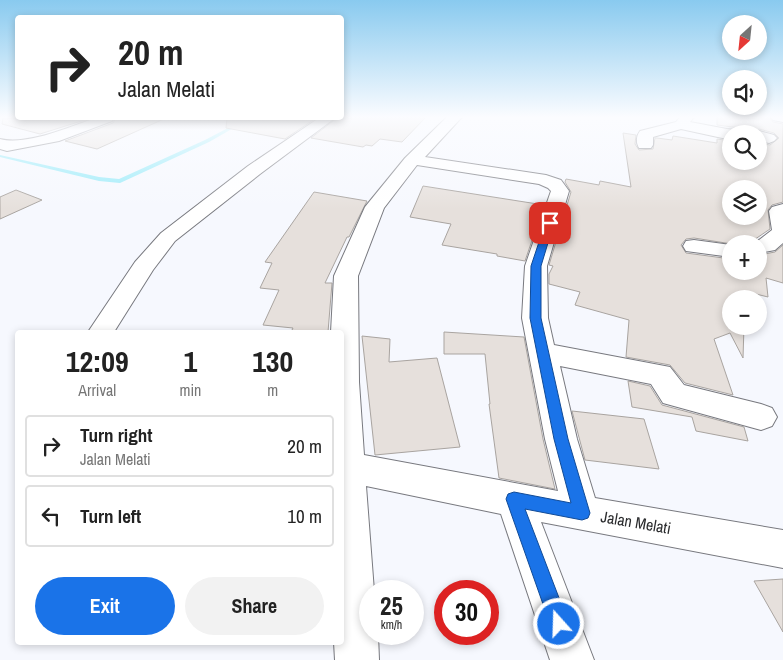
<!DOCTYPE html>
<html lang="en">
<head>
<meta charset="utf-8">
<style>
  body { margin:0; font-family:"Archivo Narrow",sans-serif; background:#f2f2f2; color:#222; height:100vh; display:flex; flex-direction:column; font-size:19px; white-space:nowrap }
  * { box-sizing:border-box; margin:0 }
  p { font-size:16px; color:#767676 }
  .icon { flex:none; width:28px; height:28px; fill:none; stroke:currentColor; stroke-width:2; stroke-linecap:round; stroke-linejoin:round }
  .map { position:relative; flex:1; overflow:hidden }
  .details { position:absolute; left:15px; top:330px; width:329px; height:315px; display:flex; flex-direction:column; background:#fff; border-radius:5px; box-shadow:0 2px 8px #0003 }
  .details>* { flex:none }
  .guide { position:absolute; left:15px; top:15px; width:329px; height:105px; border-radius:5px; box-shadow:0 2px 8px #0003; background:#fff; color:#222; overflow:hidden }
  .needle { width:32px; rotate:207deg }
  .buttons { position:absolute; left:722px; top:15px; display:grid; gap:10px }
  .buttons a { display:grid; place-items:center; width:45px; height:45px; border-radius:50%; background:#fff; box-shadow:0 2px 8px #0003; font-size:25px }
  .speed { position:absolute; left:359px; top:580px; display:flex; gap:10px; font-size:25px; font-weight:700; text-align:center }
  .speed>* { display:grid; place-content:center; width:65px; height:65px; border-radius:50%; background:#fff; box-shadow:0 2px 8px #0003; line-height:1 }
  .speed small { font-size:12px; font-weight:400 }
  .speed .limit { border:8px solid #d22; background:#fff; color:#111 }
  .pin { position:absolute; display:grid; place-items:center; width:42px; height:42px; color:#fff; margin:-21px; border-radius:10px; box-shadow:0 2px 8px #0006 }
  .me { position:absolute; width:55px; margin:-28px; rotate:340deg; stroke-linejoin:round; filter:drop-shadow(0 0 4px #0008) }
  .turn { display:flex; align-items:center; gap:18px; height:105px; padding:0 20px; font-size:22px }
  .turn .icon { width:65px; height:65px; stroke-width:2.5 }
  .turn b { display:block; font-size:35px; line-height:42px }
  .eta { display:flex; justify-content:space-evenly; align-items:center; height:85px; text-align:center }
  .eta b { font-size:30px; font-weight:700; line-height:35px }
  .cta { display:flex; gap:10px; margin-top:auto; padding:10px 20px }
  .cta a { flex:1; height:58px; border-radius:30px; background:#1a73e8; color:#fff; font-size:20px; font-weight:700; line-height:58px; text-align:center }
  .cta a+a { background:#f2f2f2; color:#222 }
  ul { padding:0; list-style:none }
  li { display:flex; align-items:center; gap:15px; height:62px; margin:0 10px 8px; padding:0 10px; border:2px solid #e0e0e0; border-radius:5px }
  li div { flex:1 }
  li b { display:block; font-size:19px }
  li em { font-style:normal }
  .map>svg:first-child { display:block }
  .lines { fill:none; stroke-linecap:round; stroke-linejoin:round }
  .stream { fill:#9aebf9; fill-rule:evenodd }
  .building { fill:#e6e0dc; stroke:#a9a4a0; fill-rule:evenodd }
  .minor-casing { stroke:#78797f; stroke-width:2 }
  .minor { fill:#fff; fill-rule:evenodd }
  .route { fill:#1a73e8; stroke:#114b97 }
  .labels { text-anchor:middle; dominant-baseline:central; stroke-width:4; stroke-linejoin:round; paint-order:stroke }
  .near-street-label { font-size:16px; fill:#2b2c2e; stroke:#fff }
</style>
</head>
<body>
<div class="map">
<svg width="783" height="660" viewBox="0 0 783 660">
  <rect width="100%" height="100%" fill="#f6f8fe"/>
  <g class="lines">
    <!-- stream -->
    <path class="stream" d="M247 118H251L209 142 120 183 99 181 0 157V155L99 177 119 179 205 140Z"/>
  </g>
  <!-- building -->
  <g class="building">
    <path d="M426 117 402 142 380 139 372 146 366 145 363 147 311 138 337 118Z"/>
    <path d="M717 117 759 119V117H769L773 122 783 124V202L772 205 768 210 770 229 748 244H732L694 238 686 239 681 245 686 253 731 259V271H759V255L775 252 783 245V283L766 278 768 297 752 293V299H731V326H744L743 358 730 333 714 339 733 395 685 383 670 365 626 357 629 320 575 305 580 292 549 284V274L553 266 549 265 571 192 565 182 566 179 599 185 600 181 631 187 623 133 636 135 635 144 639 150 653 149 655 138H657L672 140 673 136 717 143V139L731 141V161H759V143L770 145 779 138 774 133 759 129 752 133 748 129 717 125ZM731 189H759V216H731Z"/>
    <path d="M3 118H91L40 134 2 124Z"/>
    <path d="M116 118H166L97 149 65 141 113 123Z"/>
    <path d="M227 118H316L285 139 226 128Z"/>
    <path d="M423 186 544 205 525 261 497 256V254L442 245 451 224 410 217Z"/>
    <path d="M16 190 42 200 0 219V197Z"/>
    <path d="M314 192 367 201 349 237H347L325 283H332L328 332H291L293 328 263 325 279 290 260 288 272 263 265 262Z"/>
    <path d="M444 332 524 337 543 439 555 489 499 478 489 404H490L485 354H444Z"/>
    <path d="M362 336 390 339 389 362 437 358 460 447 375 455Z"/>
    <path d="M628 381 650 386 662 405 744 427 748 441 696 431 692 417 632 407Z"/>
    <path d="M572 411 644 419 659 469 585 460Z"/>
    <path d="M783 579V632L754 581Z"/>
  </g>
  <g class="lines">
    <!-- minor casing -->
    <g class="minor-casing">
      <g id="minor">
        <path d="M447 117H462L425 157 546 175 561 180 569 191 547 266 548 318 554 345 670 367 684 385 761 404 772 408 777 417 772 426 761 430 663 403 651 384 560 366 577 439 595 498 783 530V568L541 522 594 660H550L501 514 366 486 374 591H370V634H378L379 660H335L334 642H341V332H331L334 276 365 207 405 158ZM417 165 539 184 548 188 551 191 525 266 522 318 545 439 558 491 364 455 359 382 358 276 384 208Z"/>
        <path d="M680 117H694L690 122 727 129 748 131 750 134H731V139H727L681 129 653 137V145L651 148H639C636 143 636 136 640 131L676 122Z"/>
        <path d="M771 117H783V122L773 120Z"/>
        <path d="M95 118H114L112 121 59 141 7 151 0 149V139C26 146 70 127 95 118Z"/>
        <path d="M319 118H335L260 174 175 241 153 270 114 332H88L135 262 161 233 248 166Z"/>
        <path d="M759 131 774 135 777 138 774 141 769 143 759 141V134H753Z"/>
        <path d="M783 204V243L775 250 759 253V244H750L759 240 772 230 769 211 772 207Z"/>
        <path d="M694 240 731 245V257L686 251 683 246 686 241Z"/>
      </g>
    </g>
    <!-- minor -->
    <use href="#minor" class="minor"/>
  </g>
  <!-- sky -->
  <linearGradient id="sky" x2="0" y2="1"><stop stop-color="#89caef"/><stop offset="0.56" stop-color="#fbfcff"/><stop offset="1" stop-color="#fbfcff" stop-opacity="0"/></linearGradient>
  <rect width="783" height="209" fill="url(#sky)"/>
  <!-- route -->
  <path class="route" d="M546 221 554 223 541 266V318L568 439 590 513 588 518 582 520 525 509 569 624 566 631 559 634 553 631 550 624 506 499 508 494 514 492 571 503 554 439 530 318 531 266Z"/>
  <g class="labels">
    <!-- near-street labels -->
    <g class="near-street-label">
      <text transform="translate(636 522) rotate(10)">Jalan Melati</text>
    </g>
  </g>
</svg>
<div class="buttons">
<a><svg class="needle" viewBox="-14 -14 28 28"><path d="M0-13l5 13h-10z" fill="#e53935"/><path d="M0 13l5-13h-10z" fill="#767676"/></svg></a>
<a><svg class="icon" aria-label="sound" viewBox="0 0 24 24"><path d="M4 9h4l5-4v14l-5-4H4zM17 9q2 3 0 6"/></svg></a>
<a><svg class="icon" aria-label="search" viewBox="0 0 24 24"><circle cx="10" cy="10" r="6"/><path d="M15 15l6 6"/></svg></a>
<a><svg class="icon" aria-label="layers" viewBox="0 0 24 24"><path d="M12 4l9 5-9 5-9-5zM3 14l9 5 9-5"/></svg></a>
<a>+</a>
<a>−</a>
</div>
<div class="speed"><div>25<small>km/h</small></div><div class="limit">30</div></div>
<div class="pin" style="left:550px;top:223px;background:#d93025"><svg class="icon" aria-label="arrive" viewBox="0 0 24 24"><path d="M6 21V4h12l-3 4 3 4H6"/></svg></div>
<svg class="me" style="left:559px;top:624px" viewBox="-20 -20 40 40"><circle r="17" fill="#1a73e8" stroke="#fff" stroke-width="3"/><path d="M0-11L8 9 0 5-8 9z" fill="#fff"/></svg>
<div class="guide">
<div class="turn"><svg class="icon" aria-label="right" viewBox="0 0 24 24"><path d="M7 20v-9h11M14 6l5 5-5 5"/></svg><div><b>20 m</b>Jalan Melati</div></div>
</div>
<section class="details">
<div class="eta">
<div><b>12:09</b><p>Arrival</p></div>
<div><b>1</b><p>min</p></div>
<div><b>130</b><p>m</p></div>
</div>
<ul>
<li><svg class="icon" aria-label="right" viewBox="0 0 24 24"><path d="M7 20v-9h11M14 6l5 5-5 5"/></svg><div><b>Turn right</b><p>Jalan Melati</p></div><em>20 m</em></li>
<li><svg class="icon" aria-label="left" viewBox="0 0 24 24"><path d="M17 20v-9H6M10 6l-5 5 5 5"/></svg><div><b>Turn left</b></div><em>10 m</em></li>
</ul>
<div class="cta"><a>Exit</a><a>Share</a></div>
</section>
</div>
</body>
</html>
